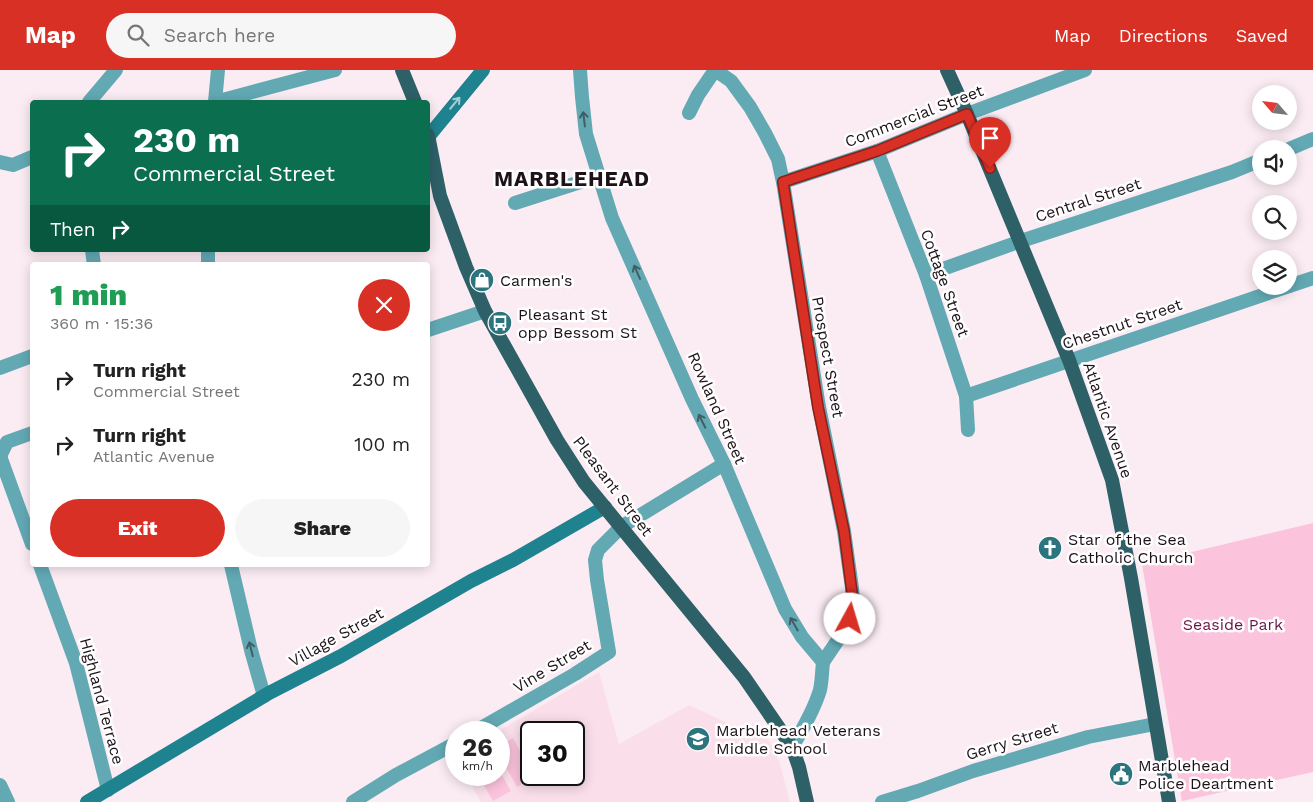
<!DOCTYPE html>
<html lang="en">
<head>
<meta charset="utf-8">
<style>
  body { margin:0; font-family:"Work Sans",sans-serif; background:#f6f6f6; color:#222; height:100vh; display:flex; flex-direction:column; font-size:19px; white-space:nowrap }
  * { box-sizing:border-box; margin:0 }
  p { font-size:16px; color:#767676 }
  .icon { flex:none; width:28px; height:28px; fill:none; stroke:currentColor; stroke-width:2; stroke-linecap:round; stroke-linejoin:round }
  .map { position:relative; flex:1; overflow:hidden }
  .panel { position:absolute; left:30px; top:192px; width:400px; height:305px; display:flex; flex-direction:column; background:#fff; border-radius:5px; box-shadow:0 2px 12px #0003 }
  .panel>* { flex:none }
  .guide { position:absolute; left:30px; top:30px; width:400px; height:152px; border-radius:5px; box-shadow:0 2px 12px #0003; background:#0b6e4f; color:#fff; overflow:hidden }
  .needle { width:32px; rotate:298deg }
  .buttons { position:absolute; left:1252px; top:15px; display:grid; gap:10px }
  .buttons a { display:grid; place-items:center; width:45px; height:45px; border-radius:50%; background:#fff; box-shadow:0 2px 12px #0003; font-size:25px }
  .speed { position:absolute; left:445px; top:651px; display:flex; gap:10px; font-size:25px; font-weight:700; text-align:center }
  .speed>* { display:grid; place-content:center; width:65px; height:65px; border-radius:50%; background:#fff; box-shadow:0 2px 12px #0003; line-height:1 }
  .speed small { font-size:12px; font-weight:400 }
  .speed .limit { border:2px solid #111; border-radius:8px; background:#fff; color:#111 }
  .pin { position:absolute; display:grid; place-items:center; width:42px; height:42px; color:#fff; margin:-51px -21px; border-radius:50% 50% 50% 0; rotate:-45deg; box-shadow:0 0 5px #0007 }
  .pin .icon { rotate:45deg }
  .me { position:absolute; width:55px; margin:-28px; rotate:6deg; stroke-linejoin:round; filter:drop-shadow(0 0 4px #0008) }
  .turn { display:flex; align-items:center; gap:18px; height:105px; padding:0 20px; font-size:22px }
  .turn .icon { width:65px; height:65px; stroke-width:2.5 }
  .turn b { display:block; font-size:35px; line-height:42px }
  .then { display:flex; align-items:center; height:48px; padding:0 20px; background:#0003; gap:10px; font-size:19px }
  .round { display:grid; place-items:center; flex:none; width:52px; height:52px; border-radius:26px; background:#f6f6f6 }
  .headline { display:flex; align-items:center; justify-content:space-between; height:85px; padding:0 20px }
  h1 { font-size:30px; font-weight:800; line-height:38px; color:#1e9e55 }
  .cta { display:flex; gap:10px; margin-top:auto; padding:10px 20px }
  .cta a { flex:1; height:58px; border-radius:30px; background:#d93025; color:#fff; font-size:20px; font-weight:800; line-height:58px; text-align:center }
  .cta a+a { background:#f6f6f6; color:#222 }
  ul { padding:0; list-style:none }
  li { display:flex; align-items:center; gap:15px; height:65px; padding:0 20px }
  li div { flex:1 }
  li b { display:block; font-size:19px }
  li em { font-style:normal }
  header { display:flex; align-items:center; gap:30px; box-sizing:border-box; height:70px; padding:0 25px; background:#d93025; color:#fff }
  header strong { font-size:24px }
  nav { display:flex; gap:28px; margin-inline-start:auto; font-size:18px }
  .search { width:350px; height:45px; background:#f6f6f6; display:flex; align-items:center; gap:12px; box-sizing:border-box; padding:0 18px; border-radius:28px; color:#767676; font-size:19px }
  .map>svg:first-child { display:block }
  .built { fill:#fadfeb; fill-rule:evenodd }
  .green { fill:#fbc3dc }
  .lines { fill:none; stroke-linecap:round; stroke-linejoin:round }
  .minor { stroke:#62a9b4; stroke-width:14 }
  .tertiary { stroke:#62a9b4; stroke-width:14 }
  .secondary { stroke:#1e828f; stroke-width:14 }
  .primary { stroke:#2e6068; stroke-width:14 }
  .oneway { stroke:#a4ccd2 }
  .oneway2 { stroke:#405e66 }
  .route-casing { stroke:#8d1f18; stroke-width:12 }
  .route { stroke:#d93025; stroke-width:9 }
  .labels { text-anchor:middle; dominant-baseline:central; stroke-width:5; stroke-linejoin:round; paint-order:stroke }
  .street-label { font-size:16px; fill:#1e1218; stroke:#fefefe }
  .poi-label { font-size:16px; fill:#1e1218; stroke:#fefefe; text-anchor:start }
  .park-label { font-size:16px; fill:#6e154a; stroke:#fefefe }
  .district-label { font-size:21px; font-weight:bold; letter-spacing:1px; fill:#1e1218; stroke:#fefefe }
</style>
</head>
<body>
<header>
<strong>Map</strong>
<div class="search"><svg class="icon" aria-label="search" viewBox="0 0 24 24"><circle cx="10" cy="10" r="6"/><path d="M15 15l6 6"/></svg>Search here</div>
<nav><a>Map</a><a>Directions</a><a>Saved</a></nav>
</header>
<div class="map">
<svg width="1313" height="732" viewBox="0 0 1313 732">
  <rect width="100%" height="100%" fill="#fbecf3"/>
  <!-- built -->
  <path class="built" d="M599 602 619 674 689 635 736 657 746 659 756 652 773 677 780 694 790 732H481L466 705H499V662H497ZM531 662H574V705H531Z"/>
  <!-- green -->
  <g class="green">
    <path d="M1313 453V702L1182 731 1142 494Z"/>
    <path d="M537 654 542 662H531V685L519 664Z"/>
    <path d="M513 668 531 701V705L535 707 517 717 499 685V676Z"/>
    <path d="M499 700 511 721 493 731 478 705H499Z"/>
  </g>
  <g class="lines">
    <!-- minor -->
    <g class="minor">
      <path d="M580 0 582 27 586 64 612 148 692 329 724 394 785 539 802 567 823 592C822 601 822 611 820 620 814 640 803 659 792 677"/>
      <path d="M715 0 731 11 750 37 765 63 778 89 783 112 819 337 844 461 852 518 853 530 850 549 842 564 823 592"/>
      <path d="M89 32 116 0"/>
      <path d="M215 32 335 0"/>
      <path d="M215 32 218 0"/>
      <path d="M689 43 698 25 715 0"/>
      <path d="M1289 79 1313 69"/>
      <path d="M877 81 926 205 966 326 968 360"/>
      <path d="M0 92 13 95 32 87"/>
      <path d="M783 112 877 81 967 44"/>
      <path d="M515 133 599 106"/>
      <path d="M92 180 94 195"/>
      <path d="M208 195V180"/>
      <path d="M926 205 1021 171 1232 102 1261 90"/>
      <path d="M1289 216 1313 208"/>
      <path d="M428 260 485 241"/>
      <path d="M0 298 32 286"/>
      <path d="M966 326 1289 216"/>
      <path d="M32 363 7 372 1 384V389L32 474"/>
      <path d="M40 495 76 593 108 720"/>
      <path d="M231 495 251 580 264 626"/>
      <path d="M474 662 575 604 609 582 597 510 595 490 598 480 621 457 724 394"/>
      <path d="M0 715 8 732"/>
      <path d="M353 732 396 705 456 673"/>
    </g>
    <!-- tertiary -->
    <g class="tertiary">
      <path d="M967 44 1085 0"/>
      <path d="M882 732 918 721 973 701 1088 667 1155 654"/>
    </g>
    <!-- secondary -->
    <g class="secondary">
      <path d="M428 67 483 0"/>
      <path d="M87 732 269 623 341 586 471 511 513 490 605 437"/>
    </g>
    <!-- primary -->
    <g class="primary">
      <path d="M402 0 415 32"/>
      <path d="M947 0 967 44 1069 290 1112 410 1131 508 1169 732"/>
      <path d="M428 65 440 126 466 197 485 241 557 370 584 412 744 607 792 677 799 697 807 732"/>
    </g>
  </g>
  <!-- one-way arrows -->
  <defs><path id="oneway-shaft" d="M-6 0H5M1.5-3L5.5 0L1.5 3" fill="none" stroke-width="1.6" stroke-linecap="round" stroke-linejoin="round" transform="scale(1.25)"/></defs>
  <use class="oneway" href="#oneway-shaft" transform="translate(455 33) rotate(-50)"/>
  <g class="oneway2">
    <use href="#oneway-shaft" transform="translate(584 49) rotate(-97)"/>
    <use href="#oneway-shaft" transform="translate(637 202) rotate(-114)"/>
    <use href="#oneway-shaft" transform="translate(702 351) rotate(-117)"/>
    <use href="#oneway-shaft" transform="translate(794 554) rotate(-120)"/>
    <use href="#oneway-shaft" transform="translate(251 579) rotate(-104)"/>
  </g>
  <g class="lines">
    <!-- route casing -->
    <g class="route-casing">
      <path id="route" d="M850 549 853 530 844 461 818 337 783 112 877 81 967 44 990 98"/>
    </g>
    <!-- route -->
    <use href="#route" class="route"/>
  </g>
  <!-- icons -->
  <defs>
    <g id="shop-disc" transform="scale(1.25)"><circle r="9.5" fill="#2c747e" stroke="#fefefe"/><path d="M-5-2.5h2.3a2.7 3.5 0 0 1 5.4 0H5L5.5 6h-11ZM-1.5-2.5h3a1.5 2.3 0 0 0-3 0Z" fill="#fff"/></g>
    <g id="bus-disc" transform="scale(1.25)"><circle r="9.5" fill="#2c747e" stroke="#fefefe"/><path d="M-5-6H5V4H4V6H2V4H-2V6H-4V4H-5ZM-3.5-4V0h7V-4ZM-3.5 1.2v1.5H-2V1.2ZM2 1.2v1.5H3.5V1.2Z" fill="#fff"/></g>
    <g id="church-disc" transform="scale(1.25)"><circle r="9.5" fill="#2c747e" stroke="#fefefe"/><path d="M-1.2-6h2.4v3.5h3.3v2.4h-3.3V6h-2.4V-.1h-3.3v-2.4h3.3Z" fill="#fff"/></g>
    <g id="school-disc" transform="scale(1.25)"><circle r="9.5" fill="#2c747e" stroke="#fefefe"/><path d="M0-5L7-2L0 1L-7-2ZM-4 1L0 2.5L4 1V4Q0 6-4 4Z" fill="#fff"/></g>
    <g id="civic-disc" transform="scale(1.25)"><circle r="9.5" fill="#2c747e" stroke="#fefefe"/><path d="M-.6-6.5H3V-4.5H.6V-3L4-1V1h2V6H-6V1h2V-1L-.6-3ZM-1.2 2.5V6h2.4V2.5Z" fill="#fff"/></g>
  </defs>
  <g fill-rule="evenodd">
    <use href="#shop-disc" x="482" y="210"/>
    <use href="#bus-disc" x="500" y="253"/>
    <use href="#church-disc" x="1050" y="478"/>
    <use href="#school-disc" x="698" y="669"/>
    <use href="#civic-disc" x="1121" y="704"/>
  </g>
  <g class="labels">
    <!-- street labels -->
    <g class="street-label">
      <text transform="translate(914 46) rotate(-21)">Commercial Street</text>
      <text transform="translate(1088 130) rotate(-18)">Central Street</text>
      <text transform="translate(945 213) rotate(70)">Cottage Street</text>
      <text transform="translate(1122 254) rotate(-19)">Chestnut Street</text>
      <text transform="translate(828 287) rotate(80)">Prospect Street</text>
      <text transform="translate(717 338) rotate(66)">Rowland Street</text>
      <text transform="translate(1108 350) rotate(71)">Atlantic Avenue</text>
      <text transform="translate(613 416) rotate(53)">Pleasant Street</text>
      <text transform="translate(336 567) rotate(-29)">Village Street</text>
      <text transform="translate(552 596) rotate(-31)">Vine Street</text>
      <text transform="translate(102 631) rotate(75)">Highland Terrace</text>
      <text transform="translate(1012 671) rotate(-17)">Gerry Street</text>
    </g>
    <!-- poi labels -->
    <g class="poi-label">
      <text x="500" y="210">Carmen's</text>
      <text x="518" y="244">Pleasant St<tspan x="518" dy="18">opp Bessom St</tspan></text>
      <text x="1068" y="469">Star of the Sea<tspan x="1068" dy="18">Catholic Church</tspan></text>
      <text x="716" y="660">Marblehead Veterans<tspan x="716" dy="18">Middle School</tspan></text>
      <text x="1138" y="695">Marblehead<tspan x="1138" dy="18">Police Deartment</tspan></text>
    </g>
    <!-- park labels -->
    <g class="park-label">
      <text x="1233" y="554">Seaside Park</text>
    </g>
    <!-- district labels -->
    <g class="district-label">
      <text x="572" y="108">MARBLEHEAD</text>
    </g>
  </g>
</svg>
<div class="buttons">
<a><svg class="needle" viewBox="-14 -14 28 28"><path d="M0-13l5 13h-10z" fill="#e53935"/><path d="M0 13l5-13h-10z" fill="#767676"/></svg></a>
<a><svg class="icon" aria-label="sound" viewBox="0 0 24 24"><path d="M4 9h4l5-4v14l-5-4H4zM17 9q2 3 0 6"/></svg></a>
<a><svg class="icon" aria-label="search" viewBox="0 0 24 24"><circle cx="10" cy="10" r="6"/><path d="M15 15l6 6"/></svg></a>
<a><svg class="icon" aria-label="layers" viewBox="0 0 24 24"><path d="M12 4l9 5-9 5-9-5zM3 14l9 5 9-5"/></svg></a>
</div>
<div class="speed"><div>26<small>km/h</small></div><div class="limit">30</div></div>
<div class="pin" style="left:990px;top:98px;background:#d93025"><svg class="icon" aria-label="arrive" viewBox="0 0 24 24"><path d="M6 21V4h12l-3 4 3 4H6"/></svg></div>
<svg class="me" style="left:850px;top:549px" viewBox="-20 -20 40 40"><circle r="19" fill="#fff"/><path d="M0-13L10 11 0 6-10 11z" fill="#d93025"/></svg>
<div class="guide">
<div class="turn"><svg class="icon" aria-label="right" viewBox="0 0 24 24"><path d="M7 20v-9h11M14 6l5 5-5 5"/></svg><div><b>230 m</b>Commercial Street</div></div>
<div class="then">Then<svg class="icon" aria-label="right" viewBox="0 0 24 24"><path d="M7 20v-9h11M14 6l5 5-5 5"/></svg></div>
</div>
<section class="panel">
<div class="headline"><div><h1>1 min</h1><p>360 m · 15:36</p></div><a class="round" style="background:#d93025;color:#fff"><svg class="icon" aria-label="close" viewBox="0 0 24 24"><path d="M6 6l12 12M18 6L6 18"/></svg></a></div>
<ul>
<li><svg class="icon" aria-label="right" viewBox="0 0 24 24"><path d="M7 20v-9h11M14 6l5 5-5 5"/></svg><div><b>Turn right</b><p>Commercial Street</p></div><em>230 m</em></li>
<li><svg class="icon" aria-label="right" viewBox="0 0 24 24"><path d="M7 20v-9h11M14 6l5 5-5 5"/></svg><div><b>Turn right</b><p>Atlantic Avenue</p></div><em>100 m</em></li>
</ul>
<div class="cta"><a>Exit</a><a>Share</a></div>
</section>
</div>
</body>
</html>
